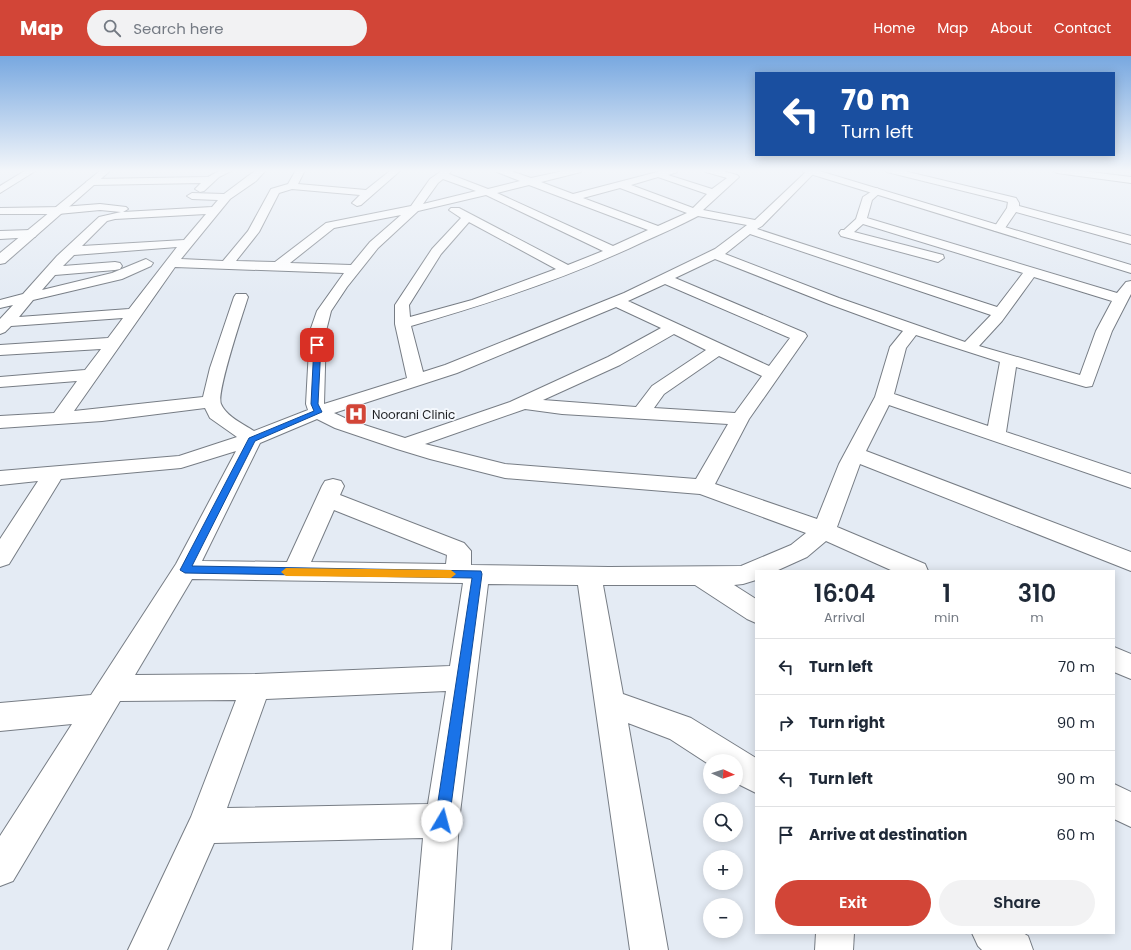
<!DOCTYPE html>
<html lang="en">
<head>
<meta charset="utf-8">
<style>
  body { margin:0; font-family:Poppins,sans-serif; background:#f2f2f3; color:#1f2937; height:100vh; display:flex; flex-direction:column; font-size:15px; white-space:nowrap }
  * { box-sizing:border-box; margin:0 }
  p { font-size:13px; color:#747a83 }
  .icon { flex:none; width:22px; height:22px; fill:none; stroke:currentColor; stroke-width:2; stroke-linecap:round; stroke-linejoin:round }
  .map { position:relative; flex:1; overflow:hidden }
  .side { position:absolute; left:755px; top:514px; width:360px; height:364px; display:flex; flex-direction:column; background:#fff; border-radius:0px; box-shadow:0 2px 10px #0003 }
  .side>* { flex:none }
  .hud { position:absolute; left:755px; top:16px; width:360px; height:84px; border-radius:0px; box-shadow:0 2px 10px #0003; background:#1a4fa0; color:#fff; overflow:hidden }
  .needle { width:26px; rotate:93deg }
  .controls { position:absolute; left:703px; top:698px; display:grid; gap:8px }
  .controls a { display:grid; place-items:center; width:40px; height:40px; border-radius:50%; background:#fff; box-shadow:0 2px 10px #0003; font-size:20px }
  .pin { position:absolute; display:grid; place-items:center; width:34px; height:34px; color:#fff; margin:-17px; border-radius:8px; box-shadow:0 2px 6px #0006 }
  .me { position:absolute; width:44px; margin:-22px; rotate:8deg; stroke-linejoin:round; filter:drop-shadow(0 0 3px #0008) }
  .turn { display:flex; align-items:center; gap:14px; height:84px; padding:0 20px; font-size:18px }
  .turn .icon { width:52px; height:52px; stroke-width:2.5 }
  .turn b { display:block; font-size:28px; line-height:34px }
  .eta { display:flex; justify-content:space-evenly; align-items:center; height:68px; text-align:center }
  .eta b { font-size:24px; font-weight:600; line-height:28px }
  .cta { display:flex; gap:8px; margin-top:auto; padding:8px 20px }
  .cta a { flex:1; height:46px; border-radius:24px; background:#d24537; color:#fff; font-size:16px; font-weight:600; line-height:46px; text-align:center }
  .cta a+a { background:#f2f2f3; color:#1f2937 }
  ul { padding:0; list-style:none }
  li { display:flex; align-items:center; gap:12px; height:56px; padding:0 20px; border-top:1px solid #e0e1e3 }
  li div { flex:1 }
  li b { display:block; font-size:15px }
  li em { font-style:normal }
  header { display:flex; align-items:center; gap:24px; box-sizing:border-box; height:56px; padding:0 20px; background:#d24537; color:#fff }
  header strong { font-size:19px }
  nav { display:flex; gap:22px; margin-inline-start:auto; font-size:14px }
  .search { width:280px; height:36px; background:#f2f2f3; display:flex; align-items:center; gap:10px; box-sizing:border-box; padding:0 14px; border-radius:22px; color:#747a83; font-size:15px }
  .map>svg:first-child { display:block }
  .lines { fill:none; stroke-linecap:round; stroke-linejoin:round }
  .minor-casing { stroke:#777d85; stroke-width:2 }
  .tertiary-casing { stroke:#777d85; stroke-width:2 }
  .minor { fill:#fff; fill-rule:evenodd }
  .tertiary { fill:#fff; fill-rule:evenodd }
  .route { fill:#1a73e8; stroke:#114b97 }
  .slow { fill:#f59e0b }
  .labels { text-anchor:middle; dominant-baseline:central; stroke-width:4; stroke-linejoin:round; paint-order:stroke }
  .poi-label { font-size:12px; fill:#1c1e21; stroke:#f4f8fd; text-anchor:start }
</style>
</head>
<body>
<header>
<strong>Map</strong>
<div class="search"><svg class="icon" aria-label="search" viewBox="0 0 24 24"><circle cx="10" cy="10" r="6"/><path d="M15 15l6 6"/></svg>Search here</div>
<nav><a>Home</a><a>Map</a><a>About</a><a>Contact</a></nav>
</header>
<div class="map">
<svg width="1131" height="894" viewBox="0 0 1131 894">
  <rect width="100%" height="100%" fill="#e4ebf4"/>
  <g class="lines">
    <!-- minor casing -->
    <g class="minor-casing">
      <g id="minor">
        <path d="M26 114H37L0 137V130Z"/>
        <path d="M221 114H233L219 121 204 135 200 136 195 133 201 127 91 129 86 126 91 123 208 121Z"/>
        <path d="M256 114H266L256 125 230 143 181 203 223 205 248 175 271 133 288 128 296 114H305L298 128 366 134 391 114H401L361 149 357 150 352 147 360 139 292 133 279 137 259 176 236 205 275 206 326 167 411 150 430 123 443 114H452L449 118 488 133 520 125 497 116 496 114H508L531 122 568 114H582L581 116 541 126 573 138 665 114H678L677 116 668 119 712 133 727 122 706 116 704 114H718L737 119 739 121 703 154 755 164 808 114H817L762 170 757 173 997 251 1023 217 863 168 854 176 943 199 944 202 938 206 841 180 839 177 841 174H844L856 163 863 141 877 132 882 135 872 144 867 162 1117 237 1126 226 1131 225V238L1112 275 1092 330 1086 331 1016 311 1006 376 1131 418V432L889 349 866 395 1131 496V515L860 408 837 471 925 508 928 515H893L826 485 807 501 776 515H756V524L743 528 734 529 756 543V567L747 563 695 529H603L623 638 691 662 756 702V737L736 727V705H710V709L670 683 628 667 668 894H630L578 529 488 528 459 765 451 894H413L423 782 214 787 167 894H128L191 761 236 644 120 645 13 825 0 830V780L72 668 0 675V647L91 639 176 508 236 395 181 412 61 423 9 508 0 511V483L38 425 0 429V415L179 400 237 381 210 362 205 352 102 365 0 372V360L54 357 77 325 0 331V321L85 314 101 293 0 299V289L108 282 123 262 11 270 5 276 0 278V263L13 249 0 252V244L23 238 57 200 99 161 121 156 100 154 58 158H0V152L62 151 100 148 126 151 128 153 123 156 212 151 218 144 192 143 187 140 192 137 224 138ZM658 121 707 138 693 152 631 129ZM443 123 476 135 423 148 438 127ZM529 129 648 174 613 190 497 137ZM620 132 687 157 658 170 583 142ZM486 139 603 195 568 209 459 152H451L449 154 461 162 432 193 395 249V268L407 322 324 348 326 275 331 255 347 231 378 192 418 155ZM206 158 184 184 82 190 107 165 115 163ZM401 159 370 186 351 209 290 207 334 172ZM698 160 747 169 715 193 624 237 445 309 423 316 411 270C491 247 570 221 645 185 663 177 681 169 698 160ZM469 166 556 213 472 244 410 261 409 249 441 198ZM750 178 991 259 965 286 839 242 725 198ZM177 191 129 253 19 261 33 244 122 223 151 210 153 207 146 203 112 217 42 234 55 219 115 214 120 213 122 210 120 207 115 206 63 210 74 199ZM715 203 829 248 903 275 890 291 875 341 839 408 817 463 715 428 749 363 807 280 805 277 675 222ZM175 211 344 217 317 255 310 275 306 348 308 354 254 375C243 368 226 360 221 348 216 337 243 257 248 241L246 238H236L234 241 210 312 203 341 74 355ZM1034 221 1112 245 1096 275 1080 319 979 290 1002 265ZM665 228 790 282 769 310 628 245ZM616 251 661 272 608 301 510 346 405 382 349 364 334 357 457 317ZM674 278 706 294 652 330 636 351 543 344 620 309ZM916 279 1000 306 988 370 894 338 906 292ZM719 300 762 320 735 357 654 352 664 338ZM525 353 562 358 728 368 696 423 505 408 425 388ZM317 363 335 372 397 393 430 403 505 422 700 438 806 477 791 489 741 510 609 511 471 509V495L464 487 340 439 344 430 341 425 333 423 325 425 322 430 287 506 202 505 260 387ZM334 454 447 499 446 508 311 506ZM192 523 463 527 450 610 256 618 135 619ZM446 635 428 748 227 752 266 643Z"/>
        <path d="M885 114H900L1016 142 1019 147V150L1131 180V188L1016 156 1003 175H995L993 173 1007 152 1008 146 887 116Z"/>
        <path d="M1052 114H1075L1131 121V127L1057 117Z"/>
        <path d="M31 174 35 175 37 178 35 181 0 183V175Z"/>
        <path d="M1114 591 1131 598V623L1114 616Z"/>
        <path d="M1114 728 1131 736V771L1114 763Z"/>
        <path d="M816 877H854L853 894H815Z"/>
        <path d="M972 877H1023L1028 880 1033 894H982L978 890Z"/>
      </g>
    </g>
    <!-- tertiary casing -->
    <g class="tertiary-casing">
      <g id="tertiary">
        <path d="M101 114H111L5 207 0 208V197Z"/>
        <path d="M802 114H816L1131 209V217L804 116Z"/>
      </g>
    </g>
    <!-- minor -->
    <use href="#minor" class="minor"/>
    <!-- tertiary -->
    <use href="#tertiary" class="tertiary"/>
  </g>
  <!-- sky -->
  <linearGradient id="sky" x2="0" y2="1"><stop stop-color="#78a8e0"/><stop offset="0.48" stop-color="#f3f6fa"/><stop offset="1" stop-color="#f3f6fa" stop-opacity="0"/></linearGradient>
  <rect width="1131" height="239" fill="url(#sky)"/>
  <!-- route -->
  <path class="route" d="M317 287 321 289 318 348 322 356 255 385 192 510 481 515 482 518 449 765 447 770 442 772 437 770 435 765 472 522 185 517 180 514 249 382 314 355 311 348 314 289Z"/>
  <!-- slow -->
  <path class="slow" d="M286 512 451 514 456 518 451 522 286 520 281 516Z"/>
  <!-- icons -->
  <defs>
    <g id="hospital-square" transform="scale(1.15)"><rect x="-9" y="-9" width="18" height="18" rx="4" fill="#d24537" stroke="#f4f8fd"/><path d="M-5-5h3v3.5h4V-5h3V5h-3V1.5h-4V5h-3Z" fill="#fff"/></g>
  </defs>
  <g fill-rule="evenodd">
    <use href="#hospital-square" x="356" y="358"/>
  </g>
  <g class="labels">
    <!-- poi labels -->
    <g class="poi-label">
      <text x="372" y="358">Noorani Clinic</text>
    </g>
  </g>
</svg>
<div class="controls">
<a><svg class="needle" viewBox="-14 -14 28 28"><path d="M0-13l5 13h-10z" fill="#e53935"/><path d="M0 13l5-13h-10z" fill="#747a83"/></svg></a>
<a><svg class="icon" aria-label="search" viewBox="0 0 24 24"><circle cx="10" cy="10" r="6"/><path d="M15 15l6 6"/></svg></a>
<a>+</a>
<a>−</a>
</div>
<div class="pin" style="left:317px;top:289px;background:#d93025"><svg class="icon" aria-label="arrive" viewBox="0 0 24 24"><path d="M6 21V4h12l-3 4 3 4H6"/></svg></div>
<svg class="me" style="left:442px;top:765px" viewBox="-20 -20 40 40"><circle r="19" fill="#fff"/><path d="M0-13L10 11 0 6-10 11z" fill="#1a73e8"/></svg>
<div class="hud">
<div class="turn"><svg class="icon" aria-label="left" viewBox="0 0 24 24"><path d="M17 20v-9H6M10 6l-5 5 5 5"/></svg><div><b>70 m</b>Turn left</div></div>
</div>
<section class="side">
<div class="eta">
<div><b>16:04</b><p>Arrival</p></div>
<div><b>1</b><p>min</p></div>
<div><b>310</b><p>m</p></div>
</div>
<ul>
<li><svg class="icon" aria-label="left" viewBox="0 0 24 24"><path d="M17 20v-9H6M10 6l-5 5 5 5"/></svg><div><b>Turn left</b></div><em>70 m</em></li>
<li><svg class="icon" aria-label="right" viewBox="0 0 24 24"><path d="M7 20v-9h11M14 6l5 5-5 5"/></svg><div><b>Turn right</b></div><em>90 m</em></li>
<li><svg class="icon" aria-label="left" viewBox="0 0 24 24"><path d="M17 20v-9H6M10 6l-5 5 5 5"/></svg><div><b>Turn left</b></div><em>90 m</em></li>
<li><svg class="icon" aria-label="arrive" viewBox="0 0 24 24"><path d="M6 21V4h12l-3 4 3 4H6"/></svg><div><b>Arrive at destination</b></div><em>60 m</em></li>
</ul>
<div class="cta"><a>Exit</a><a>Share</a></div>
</section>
</div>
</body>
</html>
